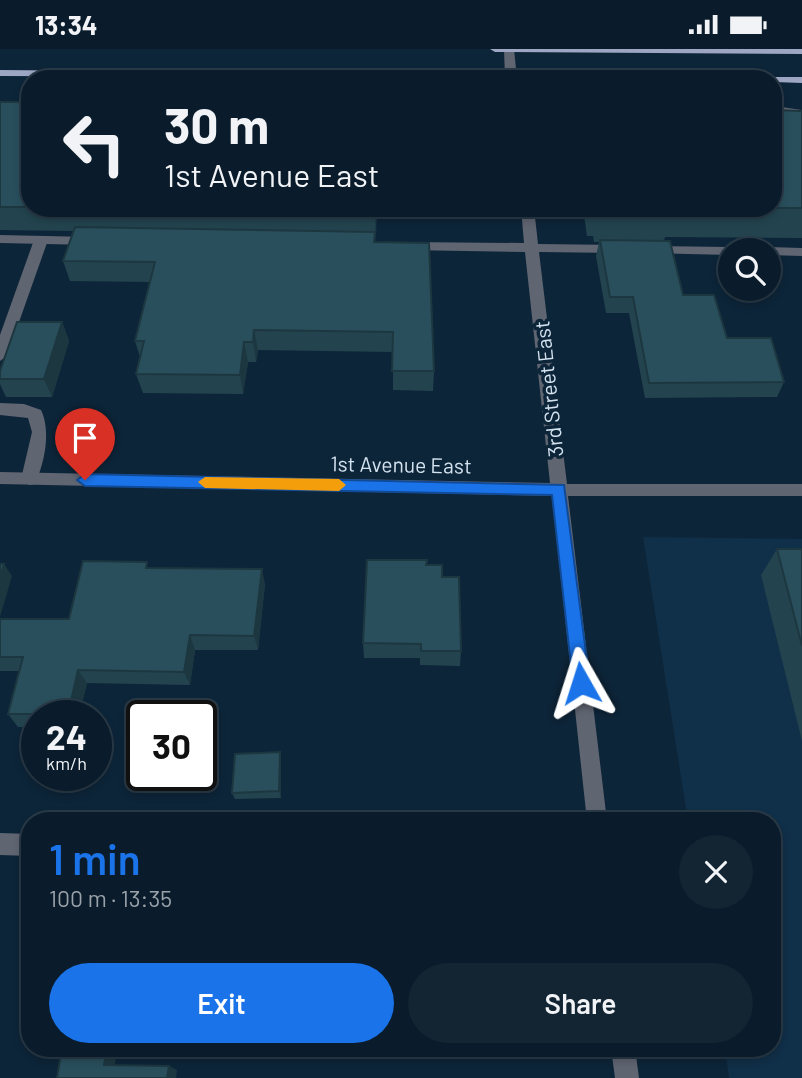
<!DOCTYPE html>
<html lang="en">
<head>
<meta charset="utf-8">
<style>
  body { margin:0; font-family:Barlow,sans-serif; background:#132533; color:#f1f3f6; height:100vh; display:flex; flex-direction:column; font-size:26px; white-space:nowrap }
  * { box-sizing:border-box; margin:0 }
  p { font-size:23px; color:#99a1a9 }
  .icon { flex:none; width:38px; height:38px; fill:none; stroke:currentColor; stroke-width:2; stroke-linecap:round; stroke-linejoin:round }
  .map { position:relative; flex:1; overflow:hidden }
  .drawer { position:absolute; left:21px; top:763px; width:760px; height:245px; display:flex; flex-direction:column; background:#0a1c2b; border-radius:28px; box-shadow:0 4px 10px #0003,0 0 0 2px #2a3a47 }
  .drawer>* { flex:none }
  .banner { position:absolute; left:21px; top:21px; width:761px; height:147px; border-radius:28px; box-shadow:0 4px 10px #0003,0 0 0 2px #2a3a47; background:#0a1c2b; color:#f1f3f6; overflow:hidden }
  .tools { position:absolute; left:718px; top:189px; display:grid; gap:14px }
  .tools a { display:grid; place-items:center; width:63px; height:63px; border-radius:50%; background:#0a1c2b; box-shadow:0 4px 10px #0003,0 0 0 2px #2a3a47; font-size:35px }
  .speed { position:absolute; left:21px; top:651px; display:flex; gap:14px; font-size:35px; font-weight:700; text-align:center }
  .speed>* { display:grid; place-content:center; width:91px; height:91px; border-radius:50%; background:#0a1c2b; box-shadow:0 4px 10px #0003,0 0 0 2px #2a3a47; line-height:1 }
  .speed small { font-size:18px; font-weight:400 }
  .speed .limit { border:4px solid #111; border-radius:10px; background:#fff; color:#111 }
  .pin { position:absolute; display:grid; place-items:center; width:60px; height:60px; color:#fff; margin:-72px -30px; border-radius:50% 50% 50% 0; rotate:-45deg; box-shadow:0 0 7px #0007 }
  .pin .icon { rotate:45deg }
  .me { position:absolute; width:77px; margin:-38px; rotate:354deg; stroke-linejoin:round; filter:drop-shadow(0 0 5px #0008) }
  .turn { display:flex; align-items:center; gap:24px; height:147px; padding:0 28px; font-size:32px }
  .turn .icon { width:91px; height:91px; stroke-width:2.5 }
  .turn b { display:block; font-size:49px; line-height:60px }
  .round { display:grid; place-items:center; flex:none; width:74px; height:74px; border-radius:37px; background:#132533 }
  .summary { display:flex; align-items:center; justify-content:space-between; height:119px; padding:0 28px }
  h1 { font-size:42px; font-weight:600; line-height:52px; color:#1a73e8 }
  .button { display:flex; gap:14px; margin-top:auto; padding:14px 28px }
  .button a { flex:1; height:80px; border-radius:42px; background:#1a73e8; color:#fff; font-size:28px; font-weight:600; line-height:80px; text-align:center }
  .button a+a { background:#132533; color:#f1f3f6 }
  .status { display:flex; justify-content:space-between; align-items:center; height:49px; padding:0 35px; background:#0a1c2b; direction:ltr }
  .status svg { height:19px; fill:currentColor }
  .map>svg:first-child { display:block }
  .built { fill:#102f48 }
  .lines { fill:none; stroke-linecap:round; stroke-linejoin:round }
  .service { fill:#606572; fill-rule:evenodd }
  .minor { fill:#606572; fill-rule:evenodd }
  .primary { fill:#9da7c3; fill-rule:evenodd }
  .wall { fill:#23444f }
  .shaded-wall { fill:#1d3740 }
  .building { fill:#294f5c; stroke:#1d3740; stroke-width:2 }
  .route { fill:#1a73e8; stroke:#114b97; stroke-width:2 }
  .slow { fill:#f59e0b }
  .labels { text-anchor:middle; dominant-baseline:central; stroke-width:7; stroke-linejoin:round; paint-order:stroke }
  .street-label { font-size:21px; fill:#d3e2ef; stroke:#0d2539 }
</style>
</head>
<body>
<div class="status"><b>13:34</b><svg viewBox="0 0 49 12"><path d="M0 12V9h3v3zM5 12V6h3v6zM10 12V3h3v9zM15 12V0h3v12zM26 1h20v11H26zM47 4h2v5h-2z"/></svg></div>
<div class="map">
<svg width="802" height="1029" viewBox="0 0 802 1029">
  <rect width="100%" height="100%" fill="#0d2539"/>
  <!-- built -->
  <path class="built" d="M643 488 802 490V1029H729L725 999H772V772H688Z"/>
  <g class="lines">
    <!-- service -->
    <g class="service">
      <path d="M41 187 48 191 7 307 0 312V286L34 191Z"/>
      <path d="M0 354 24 355 41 361C51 382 45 413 35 435L29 436 21 430 32 383 28 369 0 366Z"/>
      <path d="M0 784 30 785V807L0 806Z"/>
    </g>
    <!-- minor -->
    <g class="minor">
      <path d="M504 0H514L517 30H505Z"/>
      <path d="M774 57 802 61V69L774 64Z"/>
      <path d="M521 159H534L538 195 619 196 626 200 619 204 539 203 567 435H802V447H568L607 772H587L552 447 0 435V423L550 434 525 203 406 201 399 197 406 193 524 194Z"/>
      <path d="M0 186 91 188 98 192 91 196 0 194Z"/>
      <path d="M651 197 730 198 736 201H730V206L646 204 644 201Z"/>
      <path d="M768 198 802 199V207L768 206V201H762Z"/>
      <path d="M611 999H635L639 1029H615Z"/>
    </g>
    <!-- primary -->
    <g class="primary">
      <path d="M490 0H802V5L495 3Z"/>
      <path d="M0 21 715 27 720 30 0 27Z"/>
      <path d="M770 28H802V34L774 33V30H769Z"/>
    </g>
  </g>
  <!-- wall -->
  <g class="wall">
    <path d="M0 53H30V159H377L375 193 434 322 433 342 393 341V303L258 301 256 313H248L243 345 143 344 136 325 140 308 135 292 150 233 70 232 63 212 73 182 0 181Z"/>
    <path d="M802 62V189L665 188 664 192 683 246 727 289 784 333 777 348 645 349 629 264H606L596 207 599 193H594L593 187H587L583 159H774Z"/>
    <path d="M62 273 69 292 52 348H6L0 335V322Z"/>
    <path d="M777 500H802V692L761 526Z"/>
    <path d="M427 516 442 528 461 602 460 617 420 616V609H364L363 594Z"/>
    <path d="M150 519 265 535 258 601H195L190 636 87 634 79 667H37V678H18L8 665 19 622H0V570H69Z"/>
    <path d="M281 709V749L235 750 232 744Z"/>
  </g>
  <!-- shaded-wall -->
  <g class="shaded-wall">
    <path d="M376 159H377L376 189 375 166Z"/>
    <path d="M62 273 69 292 52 348 44 330Z"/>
    <path d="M254 281 258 301 256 313 253 293Z"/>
    <path d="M244 293 248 313 243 345 240 326Z"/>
    <path d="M4 515 12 527 0 568V528Z"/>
    <path d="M262 520 265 535 258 601 254 587Z"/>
    <path d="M190 586 195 601 190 636 184 623Z"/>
    <path d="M78 621 87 634 79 667H69L68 665Z"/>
    <path d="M280 703 281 709V749L279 742Z"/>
    <path d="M107 999H118L114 1020 104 1016Z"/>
    <path d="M169 1017 177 1021 176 1029H167Z"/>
  </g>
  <!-- building -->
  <g class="building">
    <rect x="0" y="53" width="30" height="105"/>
    <path d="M774 61 802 62V159H774Z"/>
    <path d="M79 159H376L375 166 79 162Z"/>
    <path d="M600 159H670L671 164 600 163Z"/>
    <path d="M75 178 375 183 374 193 429 194 434 322H392L393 283 254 281 253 293H244L240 326 136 325 144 292H135L155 213 63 212Z"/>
    <path d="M600 191 670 192 683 246H714L727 289H771L784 333 649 334 633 248H610Z"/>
    <path d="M17 273H62L44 330H0V322Z"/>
    <path d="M777 500H802V597Z"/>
    <path d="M367 511H427L426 516H442V528H459L461 602H421V595L363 594Z"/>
    <path d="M83 512 147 513 146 519 262 520 254 587 190 586 184 623 78 621 68 665H8L23 608H0V570H69Z"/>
    <path d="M0 515H4L0 528Z"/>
    <path d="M280 703 279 742 232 744 235 705Z"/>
    <path d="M62 999H107L104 1016 169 1017 167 1029H57Z"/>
  </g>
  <!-- route -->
  <path class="route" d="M85 425 564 436 590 634 587 639 581 642 575 639 573 634 552 446 85 437 77 431Z"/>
  <!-- slow -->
  <path class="slow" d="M205 428 339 430 346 436 339 442 205 439 198 433Z"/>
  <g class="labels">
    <!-- street labels -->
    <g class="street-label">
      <text transform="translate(548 340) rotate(-96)">3rd Street East</text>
      <text transform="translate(401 415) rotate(1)">1st Avenue East</text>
    </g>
  </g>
</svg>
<div class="tools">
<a><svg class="icon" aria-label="search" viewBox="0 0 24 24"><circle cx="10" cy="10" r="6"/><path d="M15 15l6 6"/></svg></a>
</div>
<div class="speed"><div>24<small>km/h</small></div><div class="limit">30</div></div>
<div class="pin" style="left:85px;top:431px;background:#d93025"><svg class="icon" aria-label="arrive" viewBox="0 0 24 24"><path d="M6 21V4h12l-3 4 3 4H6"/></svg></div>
<svg class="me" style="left:581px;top:634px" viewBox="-20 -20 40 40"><path d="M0-17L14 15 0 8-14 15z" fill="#1a73e8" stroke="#fff" stroke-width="4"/></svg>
<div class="banner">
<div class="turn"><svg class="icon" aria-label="left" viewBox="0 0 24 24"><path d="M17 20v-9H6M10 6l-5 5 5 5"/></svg><div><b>30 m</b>1st Avenue East</div></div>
</div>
<section class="drawer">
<div class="summary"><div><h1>1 min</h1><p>100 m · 13:35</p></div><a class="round"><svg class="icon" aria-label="close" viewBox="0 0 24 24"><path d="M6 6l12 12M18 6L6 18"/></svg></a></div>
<div class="button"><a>Exit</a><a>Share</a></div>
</section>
</div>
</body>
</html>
